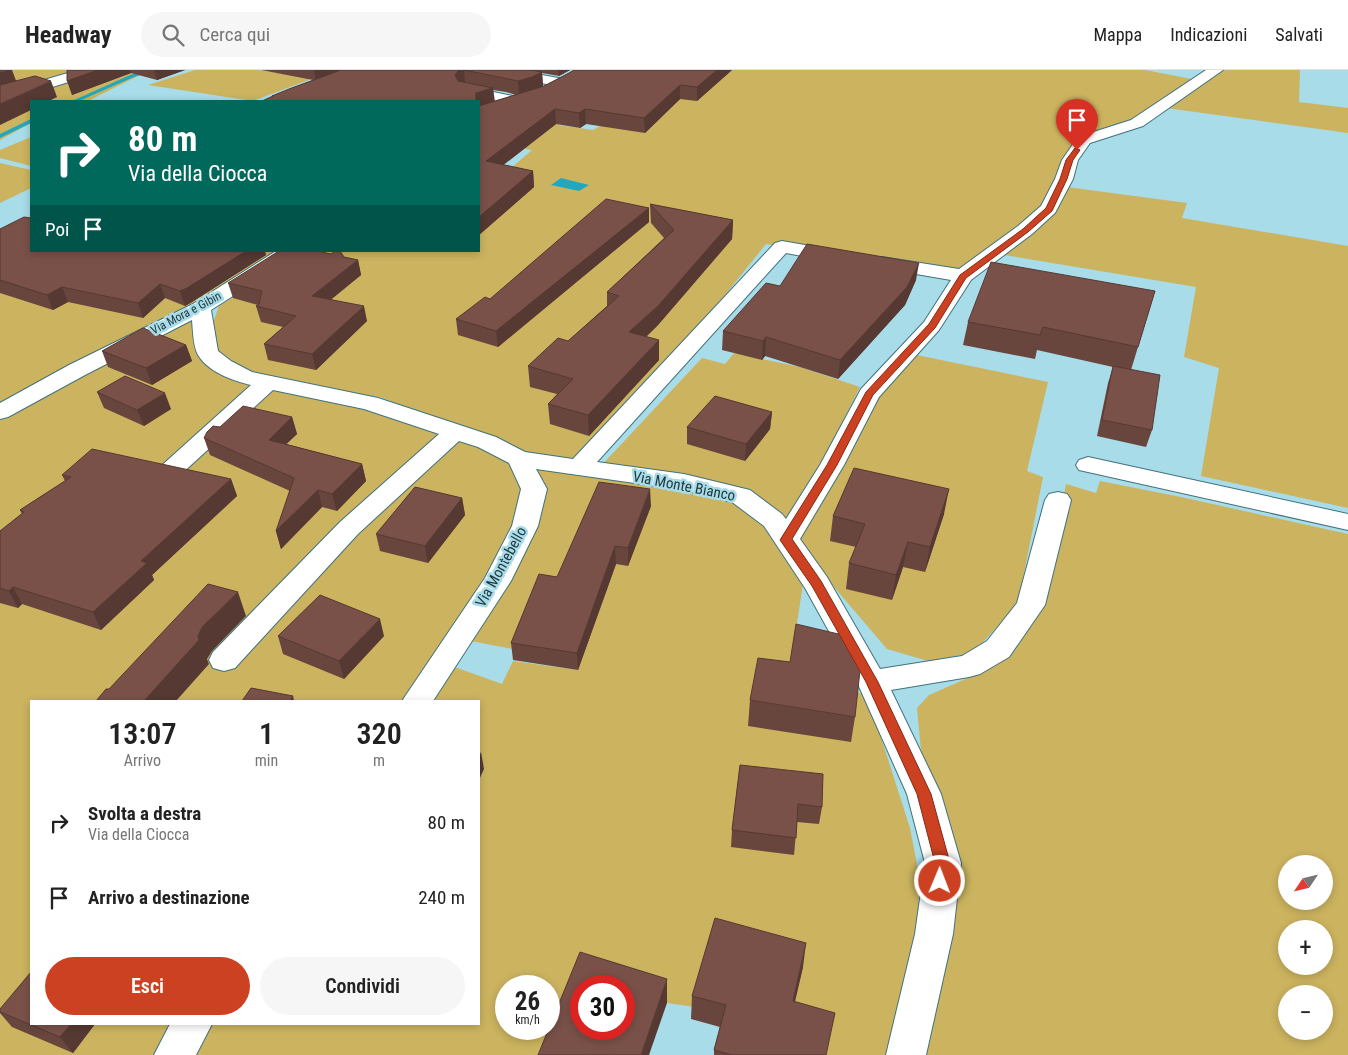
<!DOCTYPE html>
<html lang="it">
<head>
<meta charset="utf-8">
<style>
  body { margin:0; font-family:"Roboto Condensed",sans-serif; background:#f6f6f6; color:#222; height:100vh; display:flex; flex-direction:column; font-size:19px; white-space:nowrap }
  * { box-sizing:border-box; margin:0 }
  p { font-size:16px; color:#767676 }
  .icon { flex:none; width:28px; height:28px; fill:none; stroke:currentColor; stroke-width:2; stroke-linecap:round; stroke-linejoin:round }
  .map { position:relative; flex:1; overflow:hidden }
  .details { position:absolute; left:30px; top:630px; width:450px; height:325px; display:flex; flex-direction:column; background:#fff; border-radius:0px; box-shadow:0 2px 8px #0003 }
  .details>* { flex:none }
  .hud { position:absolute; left:30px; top:30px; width:450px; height:152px; border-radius:0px; box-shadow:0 2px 8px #0003; background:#00695c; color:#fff; overflow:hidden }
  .needle { width:32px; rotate:235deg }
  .controls { position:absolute; left:1278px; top:785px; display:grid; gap:10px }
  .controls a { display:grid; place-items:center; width:55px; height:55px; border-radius:50%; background:#fff; box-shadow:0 2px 8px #0003; font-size:25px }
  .speed { position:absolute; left:495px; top:905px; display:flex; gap:10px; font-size:25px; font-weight:700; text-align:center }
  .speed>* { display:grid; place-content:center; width:65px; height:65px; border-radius:50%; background:#fff; box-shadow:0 2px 8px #0003; line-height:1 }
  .speed small { font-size:12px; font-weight:400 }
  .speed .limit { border:8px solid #d22; background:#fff; color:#111 }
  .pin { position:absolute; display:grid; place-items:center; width:42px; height:42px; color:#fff; margin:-51px -21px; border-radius:50% 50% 50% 0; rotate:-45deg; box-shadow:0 0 5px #0007 }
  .pin .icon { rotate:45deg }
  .me { position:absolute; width:55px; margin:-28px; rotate:1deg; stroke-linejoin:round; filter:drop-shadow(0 0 4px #0008) }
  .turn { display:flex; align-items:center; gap:18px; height:105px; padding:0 15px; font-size:22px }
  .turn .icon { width:65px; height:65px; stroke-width:2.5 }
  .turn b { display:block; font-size:35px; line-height:42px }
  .then { display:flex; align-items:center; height:48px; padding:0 15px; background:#0003; gap:10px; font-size:19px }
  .eta { display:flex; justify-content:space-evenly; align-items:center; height:85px; text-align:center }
  .eta b { font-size:30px; font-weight:600; line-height:35px }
  .primary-button { display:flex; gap:10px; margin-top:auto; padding:10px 15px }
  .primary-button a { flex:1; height:58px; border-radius:30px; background:#cb4121; color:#fff; font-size:20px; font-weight:600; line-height:58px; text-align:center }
  .primary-button a+a { background:#f6f6f6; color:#222 }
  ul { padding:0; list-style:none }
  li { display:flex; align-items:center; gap:15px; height:75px; padding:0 15px }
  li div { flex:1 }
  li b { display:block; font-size:19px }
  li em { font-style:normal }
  header { display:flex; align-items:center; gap:30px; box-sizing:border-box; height:70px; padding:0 25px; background:#fff; border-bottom:1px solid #e0e0e0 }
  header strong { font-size:24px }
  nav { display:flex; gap:28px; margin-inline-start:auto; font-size:18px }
  .search { width:350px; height:45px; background:#f6f6f6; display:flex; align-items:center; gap:12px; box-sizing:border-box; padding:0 18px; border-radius:28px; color:#767676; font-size:19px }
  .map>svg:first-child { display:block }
  .green { fill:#cbb35f; fill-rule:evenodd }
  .water { fill:#23a7bf }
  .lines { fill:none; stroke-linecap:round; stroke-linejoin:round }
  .stream { fill:#23a7bf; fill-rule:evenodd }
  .minor-casing { stroke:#40727d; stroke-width:2 }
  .minor { fill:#fff; fill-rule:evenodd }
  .wall { fill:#68463e; fill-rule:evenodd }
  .shaded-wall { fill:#553932 }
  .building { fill:#795148; stroke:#553932; fill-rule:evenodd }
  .route { fill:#cb4121; stroke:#842a15 }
  .labels { text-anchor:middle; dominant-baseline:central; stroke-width:5; stroke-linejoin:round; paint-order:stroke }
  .far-street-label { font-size:12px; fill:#24393e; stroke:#a8dce9 }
  .street-label { font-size:15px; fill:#24393e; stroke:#a8dce9 }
</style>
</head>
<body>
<header>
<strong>Headway</strong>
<div class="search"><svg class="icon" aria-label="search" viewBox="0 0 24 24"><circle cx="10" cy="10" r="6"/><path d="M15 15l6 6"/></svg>Cerca qui</div>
<nav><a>Mappa</a><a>Indicazioni</a><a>Salvati</a></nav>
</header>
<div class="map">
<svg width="1348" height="985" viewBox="0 0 1348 985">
  <rect width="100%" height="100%" fill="#a8dce9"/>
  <!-- green -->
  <g class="green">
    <path d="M0 0H91L9 24Z"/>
    <path d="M95 0H150L88 31H31V53L0 70V28Z"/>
    <path d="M195 0H258L314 8 253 31 148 15Z"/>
    <path d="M661 0H1145L1197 10 1134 53 1081 69 1048 130 1034 148 960 205 766 174 586 398 518 381 380 327 309 320 219 293 210 261 219 236 308 181H479V92L510 99 532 80 511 76 575 43 558 55 593 60 616 47Z"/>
    <path d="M1224 0H1300L1299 32 1348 38V63L1166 38Z"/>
    <path d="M31 67V96L0 88V80Z"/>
    <path d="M0 93 31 100V118L0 133Z"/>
    <path d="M1067 117 1187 133 1182 148 1348 176V438L1201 406 1219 298 1184 287 1196 217 1004 185 1035 160Z"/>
    <path d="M0 173 31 181H296L0 336Z"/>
    <path d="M210 239 205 278 268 316 328 328 455 362 249 556 214 599 225 602 314 499 462 365 483 370 528 406 515 461 452 566 405 631H31V954H183L161 985H0V349Z"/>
    <path d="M734 283 800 297 860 317 786 465 743 425 598 399 702 288 725 294Z"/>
    <path d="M907 283 1048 312 1027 401 1043 407 1018 534 973 583 928 591 887 579 822 503 786 469Z"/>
    <path d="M526 389 738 429 767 454 803 514 793 579 856 621 868 627 910 758 920 810 915 881 896 985H826L695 937 667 933 624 916 583 906 551 985H178L199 954H479V710L484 699 479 698V631H425L449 595 502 614 513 591 578 600 518 580 471 571 532 456 540 405ZM506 916H549V959H506Z"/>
    <path d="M1100 411 1181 427 1348 464V985H922L931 716 921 681 917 638 929 625 995 596 1034 551 1046 523 1066 414 1096 423ZM1286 794H1324V831H1286ZM1286 859H1324V896H1286ZM1286 924H1324V961H1286Z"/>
  </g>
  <!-- water -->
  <path class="water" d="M561 108 589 115 579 121 551 115Z"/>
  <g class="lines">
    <!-- stream -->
    <g class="stream">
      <path d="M146 0H155L134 7 79 31H72L130 5Z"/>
      <path d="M31 49V53L0 68V64Z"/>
    </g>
    <!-- minor casing -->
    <g class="minor-casing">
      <g id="minor">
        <path d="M78 0H100L98 3 0 33V23Z"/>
        <path d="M482 0H514L564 9 569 10 571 13 569 16 564 17 489 4 484 3Z"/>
        <path d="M1206 0H1223L1143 56 1090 73 1078 90 1073 109 1055 143 1032 164 971 210 939 260 879 327 844 395 800 469 827 507 880 599 962 586 987 571 1017 533 1045 430 1049 424 1058 422 1067 424 1071 430 1045 535 1009 587 980 604 969 607 891 620 941 724 961 793 953 864 926 985H886L915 864 925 793 907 724 857 612 805 518 764 456 732 432 684 420 536 399 547 419 538 456 511 511 433 631H402L485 508 512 456 521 419 509 393 478 377 459 371 358 464 235 598 224 601 213 598 209 590 213 582 340 452 439 364 364 339 273 320 178 407 169 410 160 407 156 402 160 397 251 315C234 311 208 302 198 285 193 276 193 261 192 250L85 305 8 347 0 349V333L69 295 193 234 276 181H299L297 185 211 240 218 281 231 291 252 302 378 328 496 367 525 382 573 389 775 173 782 171 839 181 846 183 849 187 846 191 839 193 786 183 597 392 684 404 750 420 782 444 786 449 820 395 861 319 924 252 951 210 875 197 872 193 875 189 882 187 959 199 1018 156 1041 136 1055 109 1062 90 1078 67 1131 50Z"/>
        <path d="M465 16 527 29 530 32 527 35 522 37 460 23 458 20 460 17Z"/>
        <path d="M1088 387 1348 444V460L1079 400 1076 395 1079 390Z"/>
        <path d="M170 954H212L196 985H154Z"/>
      </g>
    </g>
    <!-- minor -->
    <use href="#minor" class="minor"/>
  </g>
  <!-- wall -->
  <g class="wall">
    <path d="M67 0H185L157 10 131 3 72 25Z"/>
    <path d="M261 0H570L559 6 542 3 543 16 540 18 544 16 569 3 574 0H732L697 31 680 29 645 63 586 54 580 58 556 54 503 95 533 101 534 117 479 165V31L272 27V26L313 10ZM493 20 506 22 516 25 494 31Z"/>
    <path d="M650 134 733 150 732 169 658 255 646 267 659 290 589 366 550 354 548 334 557 324 530 317 528 296 568 271 607 236V222L664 168 651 153Z"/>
    <path d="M649 138V152L498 277 458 265 456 249 490 229Z"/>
    <path d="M0 159 31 181 266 185 192 232 185 236 165 228 143 248 68 232 53 240 0 223Z"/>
    <path d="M344 187 358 190 361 205 331 229 367 251 316 300 268 290 264 274 283 257 261 252 256 236 258 235 233 228 228 213Z"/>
    <path d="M916 210 905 235 838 309 765 286 762 290 722 280 723 261 780 216Z"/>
    <path d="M1155 221 1131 300 1152 360 1146 377 1097 366 1108 313 1113 297 1037 280 1035 289 963 275 968 252Z"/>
    <path d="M186 275 192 291 152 315 108 297 102 281Z"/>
    <path d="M97 322 171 339 144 356 104 338Z"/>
    <path d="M772 342 770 359 745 391 687 374V357Z"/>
    <path d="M292 347 297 364 286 374 362 394 366 411 337 441 322 437 281 479 276 461 290 421 210 385 204 368 220 357Z"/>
    <path d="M62 405 231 409 237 426 152 505 154 510 101 560 22 534 18 538 0 533V461L22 444 20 440 65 411Z"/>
    <path d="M462 428 465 445 428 493 380 481 376 464Z"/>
    <path d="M651 436 628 496 616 494 578 600 513 590 511 573 557 507Z"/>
    <path d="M944 444 925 502 903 497 892 530 846 519 849 493 856 477 830 471 833 446Z"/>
    <path d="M278 566H384L344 609 283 584Z"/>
    <path d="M750 630 855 647 851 672 748 656Z"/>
    <path d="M740 695 822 737 819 754 797 752 794 785 731 777 732 760Z"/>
    <path d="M803 897 795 932 826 985H714V980L720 957 691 949 692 926Z"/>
    <path d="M0 939 95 954 73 983 12 957 0 943Z"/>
  </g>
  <!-- shaded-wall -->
  <g class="shaded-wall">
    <path d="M9 0H12L18 16 0 21V3Z"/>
    <path d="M98 0H130L131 3 72 25 67 11Z"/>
    <path d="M154 0H185L157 10Z"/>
    <path d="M314 0H346L316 11Z"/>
    <path d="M464 0 465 14 460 15 455 5 458 1Z"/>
    <path d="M558 0H570L559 6Z"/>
    <path d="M717 0H732L697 31V17Z"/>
    <path d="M542 2 543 16 533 21 519 25 518 11Z"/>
    <path d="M51 11 57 27 49 31H31V40L0 55V34Z"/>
    <path d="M680 15V29L645 63 644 48Z"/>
    <path d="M493 18 495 32 479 37V31H476V23Z"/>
    <path d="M555 39 556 54 488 107 486 91Z"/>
    <path d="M585 39 586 54 580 58 579 43Z"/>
    <path d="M533 101 534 117 479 165V147Z"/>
    <path d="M649 138V152L498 277 496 261Z"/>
    <path d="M733 150 732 169 658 255 630 282 629 262Z"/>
    <path d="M246 181H265L266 185 192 232 185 236 180 221Z"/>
    <path d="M358 190 361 205 316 242 312 226Z"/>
    <path d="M919 193 916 210 905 235 838 309 840 290Z"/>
    <path d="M160 214 165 228 143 248 138 233Z"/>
    <path d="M62 217 68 232 53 240 47 225Z"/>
    <path d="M364 236 367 251 316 300 312 284Z"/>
    <path d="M766 267 765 286 762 290 763 271Z"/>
    <path d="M659 270V290L589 366 588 345Z"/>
    <path d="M186 275 192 291 152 315 146 298Z"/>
    <path d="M165 323 171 339 144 356 137 340Z"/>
    <path d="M772 342 770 359 745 391 746 374Z"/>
    <path d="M292 347 297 364 273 387 269 370Z"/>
    <path d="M362 394 366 411 337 441 332 424Z"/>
    <path d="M231 409 237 426 152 505 154 510 101 560 93 542 141 491Z"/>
    <path d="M650 419 651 436 628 496V478Z"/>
    <path d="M949 419 944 444 925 502 930 477Z"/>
    <path d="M318 420 322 437 281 479 276 461Z"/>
    <path d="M462 428 465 445 428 493 425 476Z"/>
    <path d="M908 472 903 497 892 530 896 505Z"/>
    <path d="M615 476 616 494 578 600 577 583Z"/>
    <path d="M13 517 22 534 18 538 9 521Z"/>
    <path d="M238 522 246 546 212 581 207 589 209 594 176 631H144L198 566 202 557Z"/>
    <path d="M380 549 384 566 344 609 339 591Z"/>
    <path d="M293 626 294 631H290Z"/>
    <path d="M481 682 484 699 479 710V686Z"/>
    <path d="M806 873 803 897 789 954 793 931Z"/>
    <path d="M667 909V933L649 985H641Z"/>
    <path d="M71 954H95L73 983 60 967Z"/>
  </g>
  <!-- building -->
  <g class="building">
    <path d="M0 0H9L0 3Z"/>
    <path d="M67 0H98L67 11Z"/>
    <path d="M341 0H531L542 2 532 7 518 11 464 0 458 1 455 5 458 11 493 18 476 23V31H262L273 26H272L289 19Z"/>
    <path d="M574 0H717L697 17 680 15 644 48 585 39 579 43 555 39 486 91 533 101 479 147V36L544 16 569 3Z"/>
    <path d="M35 6 51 11 0 34V15Z"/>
    <path d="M606 129 649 138 496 261 456 249 485 227 490 229Z"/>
    <path d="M650 134 733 150 658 236 629 262 659 270 588 345 548 334 573 309 528 296 558 268 568 271 619 226 607 222 674 160Z"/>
    <path d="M24 147 31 148V181H246L187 218 180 221 160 214 138 233 62 217 47 225 0 210V159Z"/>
    <path d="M807 174 919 193 907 217 840 290 766 267 763 271 723 261 766 213 780 216Z"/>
    <path d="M279 181H317L331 184 335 181H340L344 187 358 190 312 226 364 236 312 284 264 274 296 246 256 236 259 234 262 221 228 213Z"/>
    <path d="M991 192 1155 221 1138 277 1043 257 1040 265 968 252Z"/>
    <path d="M143 258 186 275 146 298 102 281Z"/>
    <path d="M1113 296 1160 305 1152 360 1102 350Z"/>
    <path d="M125 306 165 323 137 340 97 322Z"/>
    <path d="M715 326 772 342 746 374 687 357Z"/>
    <path d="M243 336 292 347 269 370 362 394 332 424 318 420 276 461 294 408 204 368 207 362 213 356 220 357Z"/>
    <path d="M92 379 231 409 141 491 147 493 93 542 13 517 9 521 0 518V461L24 442 20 440 71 407 62 405Z"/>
    <path d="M854 398 949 419 930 477 908 472 896 505 849 493 865 454 833 446Z"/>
    <path d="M599 412 650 419 628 478 615 476 577 583 511 573 539 504 557 507Z"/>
    <path d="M415 417 462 428 425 476 376 464Z"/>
    <path d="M208 514 238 522 202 557 198 566 199 570 144 631H96L106 619H109Z"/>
    <path d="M320 525 380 549 339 591 278 566Z"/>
    <path d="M796 554 847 566 861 591 855 647 750 630 758 588 790 592Z"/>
    <path d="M251 618 293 626 290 631H242Z"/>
    <path d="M740 695 823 704 822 737 798 734 796 768 732 760Z"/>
    <path d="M715 848 806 873 793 931 835 943 826 985H732L714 980 726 935 692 926Z"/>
    <path d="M580 882 667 909 641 985H538ZM581 916H624V959H581Z"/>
    <path d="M31 902V954H71L60 967 0 942V939Z"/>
  </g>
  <!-- route -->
  <path class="route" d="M1075 78 1080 80 1073 90 1067 109 1052 141 1028 162 966 208 935 258 873 325 837 395 792 469 821 511 878 612 931 724 950 793 946 815 940 817 935 815 933 811 935 793 917 724 866 612 812 516 780 470 827 395 866 322 929 254 960 205 1023 159 1046 138 1060 109 1066 90Z"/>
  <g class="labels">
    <!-- far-street labels -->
    <g class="far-street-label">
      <text transform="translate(186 243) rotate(-28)">Via Mora e Gibin</text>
    </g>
    <!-- street labels -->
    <g class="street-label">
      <text transform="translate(684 416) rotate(11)">Via Monte Bianco</text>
      <text transform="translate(501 497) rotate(-61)">Via Montebello</text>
    </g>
  </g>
</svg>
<div class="controls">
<a><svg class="needle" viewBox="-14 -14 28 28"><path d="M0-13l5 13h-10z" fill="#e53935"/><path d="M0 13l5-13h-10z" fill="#767676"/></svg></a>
<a>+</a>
<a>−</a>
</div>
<div class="speed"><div>26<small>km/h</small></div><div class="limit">30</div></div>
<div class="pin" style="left:1077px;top:80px;background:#d93025"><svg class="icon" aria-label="arrive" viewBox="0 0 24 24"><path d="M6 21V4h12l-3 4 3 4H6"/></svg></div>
<svg class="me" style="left:940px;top:811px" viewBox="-20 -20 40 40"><circle r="17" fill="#cb4121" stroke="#fff" stroke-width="3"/><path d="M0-11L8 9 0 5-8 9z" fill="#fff"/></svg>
<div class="hud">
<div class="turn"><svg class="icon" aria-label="right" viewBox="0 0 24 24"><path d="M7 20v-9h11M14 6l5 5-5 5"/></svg><div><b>80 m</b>Via della Ciocca</div></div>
<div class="then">Poi<svg class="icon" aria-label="arrive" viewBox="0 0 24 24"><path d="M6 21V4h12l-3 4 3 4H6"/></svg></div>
</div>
<section class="details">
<div class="eta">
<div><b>13:07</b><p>Arrivo</p></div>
<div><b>1</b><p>min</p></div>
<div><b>320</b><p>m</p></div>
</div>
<ul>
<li><svg class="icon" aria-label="right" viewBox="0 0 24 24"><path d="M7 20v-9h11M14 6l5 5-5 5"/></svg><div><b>Svolta a destra</b><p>Via della Ciocca</p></div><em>80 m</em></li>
<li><svg class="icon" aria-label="arrive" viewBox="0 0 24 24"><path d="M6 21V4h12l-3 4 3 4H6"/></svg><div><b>Arrivo a destinazione</b></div><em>240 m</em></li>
</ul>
<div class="primary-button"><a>Esci</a><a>Condividi</a></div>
</section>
</div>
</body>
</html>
